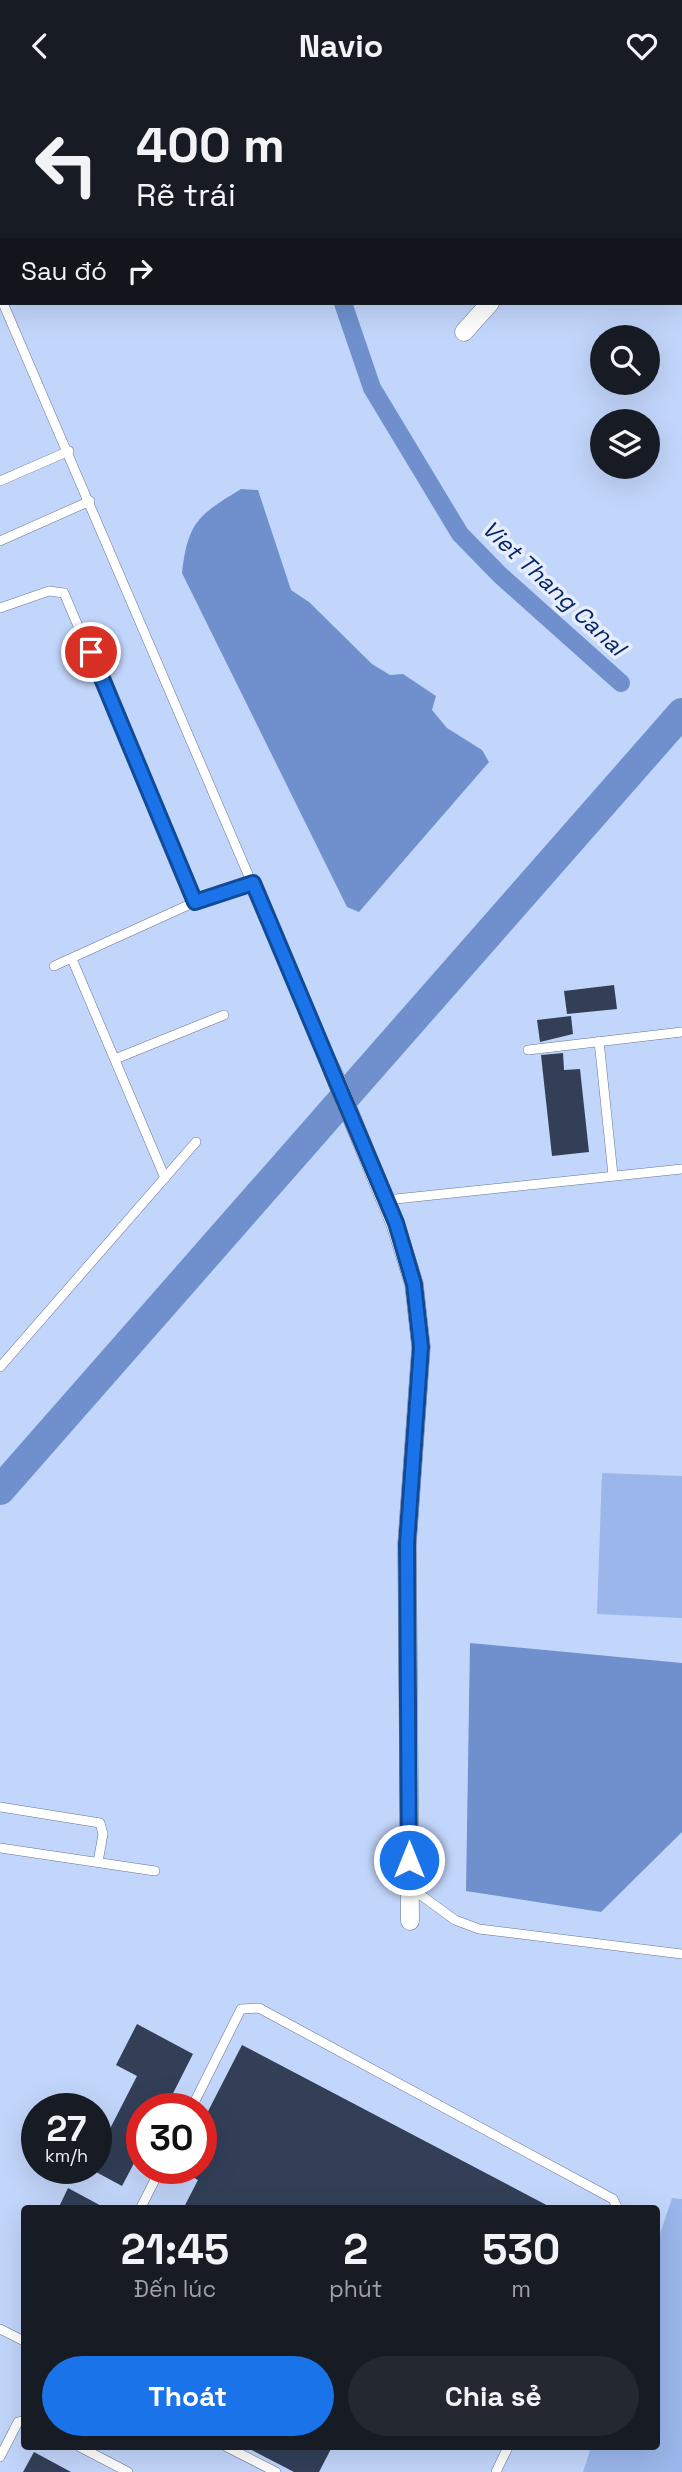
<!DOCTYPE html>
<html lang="vi">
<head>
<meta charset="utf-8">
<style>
  body { margin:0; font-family:"Space Grotesk",sans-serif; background:#242831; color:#f1f3f6; height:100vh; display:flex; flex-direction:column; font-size:26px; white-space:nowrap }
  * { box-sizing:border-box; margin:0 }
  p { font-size:23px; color:#9ea1a6 }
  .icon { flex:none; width:38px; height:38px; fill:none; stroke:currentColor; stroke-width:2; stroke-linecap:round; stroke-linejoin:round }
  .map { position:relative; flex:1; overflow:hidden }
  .sheet { position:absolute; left:21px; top:2114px; width:639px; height:245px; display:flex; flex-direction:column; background:#171b24; border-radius:7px; box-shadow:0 7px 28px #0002 }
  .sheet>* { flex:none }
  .guide { position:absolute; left:0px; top:0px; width:682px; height:214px; box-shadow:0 7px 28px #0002; background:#171b24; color:#f1f3f6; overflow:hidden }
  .tools { position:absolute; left:590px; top:234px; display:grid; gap:14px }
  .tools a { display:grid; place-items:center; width:70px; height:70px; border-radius:50%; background:#171b24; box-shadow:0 7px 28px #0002; font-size:35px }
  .speed { position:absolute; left:21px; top:2002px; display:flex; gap:14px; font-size:35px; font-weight:700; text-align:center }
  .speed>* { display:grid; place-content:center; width:91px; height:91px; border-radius:50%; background:#171b24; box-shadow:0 7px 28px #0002; line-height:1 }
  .speed small { font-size:18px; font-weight:400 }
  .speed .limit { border:10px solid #d22; background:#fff; color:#111 }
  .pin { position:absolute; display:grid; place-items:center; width:60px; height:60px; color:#fff; margin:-30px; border:4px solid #fff; border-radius:50%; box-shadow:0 2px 7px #0007 }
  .me { position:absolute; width:77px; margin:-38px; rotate:0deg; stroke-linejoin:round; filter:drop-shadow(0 0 5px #0008) }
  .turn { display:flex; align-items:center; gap:24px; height:147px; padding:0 21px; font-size:32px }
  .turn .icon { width:91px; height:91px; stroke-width:2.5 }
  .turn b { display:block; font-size:49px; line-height:60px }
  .then { display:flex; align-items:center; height:66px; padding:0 21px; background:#0003; gap:14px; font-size:26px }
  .eta { display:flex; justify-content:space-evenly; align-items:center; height:119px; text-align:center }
  .eta b { font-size:42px; font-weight:700; line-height:49px }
  .cta { display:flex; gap:14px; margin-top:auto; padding:14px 21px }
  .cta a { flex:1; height:80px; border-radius:42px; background:#1a73e8; color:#fff; font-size:28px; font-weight:700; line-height:80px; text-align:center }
  .cta a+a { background:#242831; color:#f1f3f6 }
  header { display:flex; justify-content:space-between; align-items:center; height:91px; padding:0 21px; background:#171b24; font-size:32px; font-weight:700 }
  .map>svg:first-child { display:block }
  .built { fill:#c2d6fb; fill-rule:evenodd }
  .green { fill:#9ab6ea }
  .water { fill:#6f90cd }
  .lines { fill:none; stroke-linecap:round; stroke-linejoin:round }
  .canal { stroke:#6f90cd; stroke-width:18 }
  .river { stroke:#6f90cd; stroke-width:30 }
  .building { fill:#323f57 }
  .lane-casing { stroke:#677692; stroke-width:10 }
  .street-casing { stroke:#677692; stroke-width:19 }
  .lane { stroke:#fff; stroke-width:9 }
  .street { stroke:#fff; stroke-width:18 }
  .route-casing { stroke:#114b97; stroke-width:18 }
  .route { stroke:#1a73e8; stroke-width:12 }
  .labels { text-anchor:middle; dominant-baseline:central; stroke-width:7; stroke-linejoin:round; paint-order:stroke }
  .water-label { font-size:23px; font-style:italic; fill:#03246b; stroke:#e7edfa }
</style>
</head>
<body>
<header><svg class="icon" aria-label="back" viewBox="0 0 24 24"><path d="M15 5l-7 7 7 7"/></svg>Navio<svg class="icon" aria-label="heart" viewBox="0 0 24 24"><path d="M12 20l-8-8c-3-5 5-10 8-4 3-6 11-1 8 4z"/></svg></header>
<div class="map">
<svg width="682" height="2381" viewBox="0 0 682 2381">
  <rect width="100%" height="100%" fill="#d3e1f9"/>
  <!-- built -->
  <path class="built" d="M0 0H682V2381H0ZM2 2H681V212H2ZM602 247H648V292H602ZM602 331H648V376H602ZM37 2018H96V2077H37ZM142 2018H201V2077H142ZM24 2118H656V2356H24Z"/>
  <!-- green -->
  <g class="green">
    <path d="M602 1382 682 1385V1527L597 1523Z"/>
    <path d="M672 2107 682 2108V2381H583L591 2356H656V2155Z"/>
  </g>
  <!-- water -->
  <g class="water">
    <path d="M241 398 258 399 291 499 309 511 372 573 390 584 403 583 436 605 432 619 447 637 482 659 489 671 359 821 347 816 182 482C188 430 199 424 241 398Z"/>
    <path d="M470 1552 682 1572V1741L601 1821 466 1800Z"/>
  </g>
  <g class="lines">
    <!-- canal -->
    <g class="canal">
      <path d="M277 0 278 2"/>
      <path d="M343 212 372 297 460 443 500 484 621 592"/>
    </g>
    <!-- river -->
    <path class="river" d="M0 1399 682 622"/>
  </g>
  <!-- building -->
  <g class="building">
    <path d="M614 894 617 918 567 923 564 900Z"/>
    <path d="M571 925 573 943 540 951 537 929Z"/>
    <path d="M563 962 564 979 580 978 589 1061 552 1065 541 964Z"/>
    <path d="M137 1933 193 1963 165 2018H142V2057L122 2095 96 2081V2065L137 1985 116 1974Z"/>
    <path d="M242 1954 554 2118H183L198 2089 176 2077H201V2034Z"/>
    <path d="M68 2097 107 2118H58Z"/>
    <path d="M246 2356H332L319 2381H294Z"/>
    <path d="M34 2361 71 2381H23Z"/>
  </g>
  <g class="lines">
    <!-- lane casing -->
    <g class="lane-casing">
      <g id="lane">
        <path d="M3 212 332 979"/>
        <path d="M0 390 69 360"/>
        <path d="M0 450 90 410"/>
        <path d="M0 517 49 500 64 502 195 811"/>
        <path d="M72 868 165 1087"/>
        <path d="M54 875 195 811 253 792"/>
        <path d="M599 950 613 1084"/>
        <path d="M528 959 682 941"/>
        <path d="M115 968 224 924"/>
        <path d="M386 1109 682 1078"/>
        <path d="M0 1276 196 1051"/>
        <path d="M0 1716 100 1732 103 1743 98 1771"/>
        <path d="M0 1757 155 1780"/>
        <path d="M411 1797 455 1829 479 1838 682 1863"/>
        <path d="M191 2018 241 1918 259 1917 613 2108 618 2118"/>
        <path d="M140 2118 161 2077"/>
        <path d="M0 2238 24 2250"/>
        <path d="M80 2356 128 2381"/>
        <path d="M227 2356 276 2381"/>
        <path d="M0 2366 18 2331 24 2330"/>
        <path d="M496 2381 508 2356"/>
      </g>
    </g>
    <!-- street casing -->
    <g class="street-casing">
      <g id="street">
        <path d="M681 7 682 6"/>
        <path d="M464 241 490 212"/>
        <path d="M332 979 395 1132 414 1193 421 1256 407 1453 410 1830"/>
      </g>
    </g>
    <!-- lane -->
    <use href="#lane" class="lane"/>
    <!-- street -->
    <use href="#street" class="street"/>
  </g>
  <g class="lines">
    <!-- route casing -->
    <g class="route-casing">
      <path id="route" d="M91 561 195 811 253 792 396 1132 414 1193 421 1256 407 1453 409 1769"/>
    </g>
    <!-- route -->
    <use href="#route" class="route"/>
  </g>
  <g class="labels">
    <!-- water labels -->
    <g class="water-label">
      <text transform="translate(554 497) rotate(43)">Viet Thang Canal</text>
    </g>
  </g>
</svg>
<div class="tools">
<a><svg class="icon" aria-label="search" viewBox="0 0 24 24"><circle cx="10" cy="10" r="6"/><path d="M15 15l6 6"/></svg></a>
<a><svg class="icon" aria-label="layers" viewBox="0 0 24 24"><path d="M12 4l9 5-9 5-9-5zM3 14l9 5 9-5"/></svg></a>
</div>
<div class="speed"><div>27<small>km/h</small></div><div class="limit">30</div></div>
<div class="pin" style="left:91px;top:561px;background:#d93025"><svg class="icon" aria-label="arrive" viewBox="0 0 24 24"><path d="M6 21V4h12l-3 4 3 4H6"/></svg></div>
<svg class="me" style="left:409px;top:1769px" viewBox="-20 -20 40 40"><circle r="17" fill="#1a73e8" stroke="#fff" stroke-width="3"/><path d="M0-11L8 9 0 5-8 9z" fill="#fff"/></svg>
<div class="guide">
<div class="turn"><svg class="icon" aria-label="left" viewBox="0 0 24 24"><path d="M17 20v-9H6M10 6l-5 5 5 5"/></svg><div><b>400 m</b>Rẽ trái</div></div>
<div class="then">Sau đó<svg class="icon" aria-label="right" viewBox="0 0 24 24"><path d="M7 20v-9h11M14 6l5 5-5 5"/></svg></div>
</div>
<section class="sheet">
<div class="eta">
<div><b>21:45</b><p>Đến lúc</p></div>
<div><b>2</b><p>phút</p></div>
<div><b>530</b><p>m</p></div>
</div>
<div class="cta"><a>Thoát</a><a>Chia sẻ</a></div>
</section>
</div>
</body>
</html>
